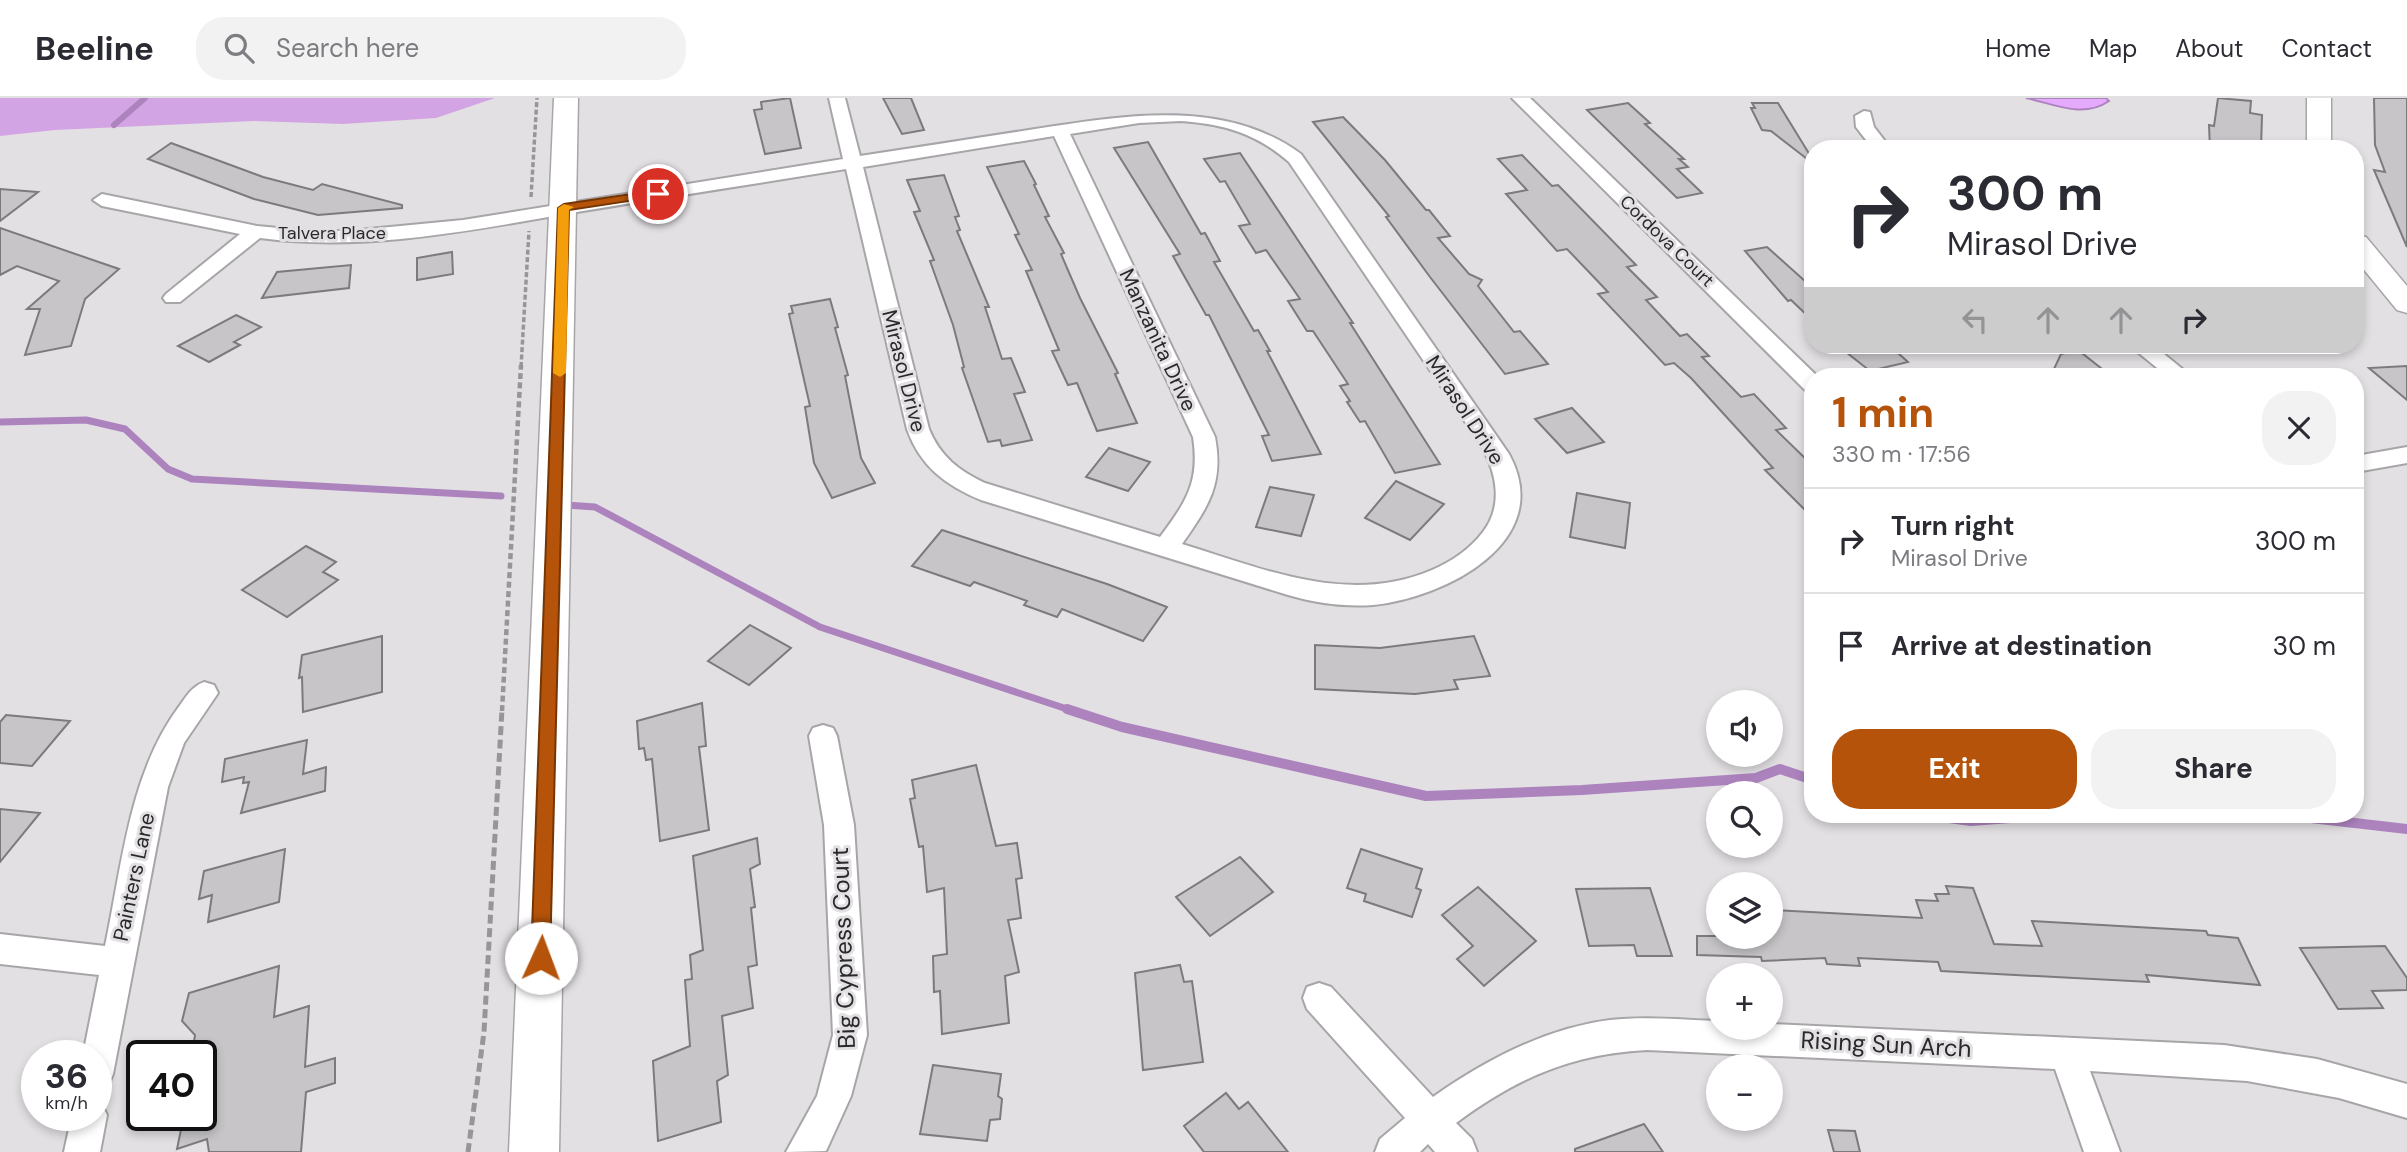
<!DOCTYPE html>
<html lang="en">
<head>
<meta charset="utf-8">
<style>
  body { margin:0; font-family:"DM Sans",sans-serif; background:#f2f2f3; color:#2b2b33; height:100vh; display:flex; flex-direction:column; font-size:26px; white-space:nowrap }
  * { box-sizing:border-box; margin:0 }
  p { font-size:23px; color:#7c7c81 }
  .icon { flex:none; width:38px; height:38px; fill:none; stroke:currentColor; stroke-width:2; stroke-linecap:round; stroke-linejoin:round }
  .map { position:relative; flex:1; overflow:hidden }
  .side { position:absolute; left:1804px; top:270px; width:560px; height:455px; display:flex; flex-direction:column; background:#fff; border-radius:28px; box-shadow:0 4px 10px #0003 }
  .side>* { flex:none }
  .hud { position:absolute; left:1804px; top:42px; width:560px; height:214px; border-radius:28px; box-shadow:0 4px 10px #0003; background:#fff; color:#2b2b33; overflow:hidden }
  .controls { position:absolute; left:1706px; top:592px; display:grid; gap:14px }
  .controls a { display:grid; place-items:center; width:77px; height:77px; border-radius:50%; background:#fff; box-shadow:0 4px 10px #0003; font-size:35px }
  .speed { position:absolute; left:21px; top:942px; display:flex; gap:14px; font-size:35px; font-weight:700; text-align:center }
  .speed>* { display:grid; place-content:center; width:91px; height:91px; border-radius:50%; background:#fff; box-shadow:0 4px 10px #0003; line-height:1 }
  .speed small { font-size:18px; font-weight:400 }
  .speed .limit { border:4px solid #111; border-radius:10px; background:#fff; color:#111 }
  .pin { position:absolute; display:grid; place-items:center; width:60px; height:60px; color:#fff; margin:-30px; border:4px solid #fff; border-radius:50%; box-shadow:0 2px 7px #0007 }
  .me { position:absolute; width:77px; margin:-38px; rotate:2deg; stroke-linejoin:round; filter:drop-shadow(0 0 5px #0008) }
  .turn { display:flex; align-items:center; gap:24px; height:147px; padding:0 28px; font-size:32px }
  .turn .icon { width:91px; height:91px; stroke-width:2.5 }
  .turn b { display:block; font-size:49px; line-height:60px }
  .lanes { display:flex; align-items:center; height:66px; padding:0 28px; background:#0003; justify-content:center; gap:35px; direction:ltr }
  .lanes .off { opacity:.35 }
  .round { display:grid; place-items:center; flex:none; width:74px; height:74px; border-radius:28px; background:#f2f2f3 }
  .overview { display:flex; align-items:center; justify-content:space-between; height:119px; padding:0 28px }
  h1 { font-size:42px; font-weight:700; line-height:52px; color:#b45309 }
  .primary-button { display:flex; gap:14px; margin-top:auto; padding:14px 28px }
  .primary-button a { flex:1; height:80px; border-radius:28px; background:#b45309; color:#fff; font-size:28px; font-weight:700; line-height:80px; text-align:center }
  .primary-button a+a { background:#f2f2f3; color:#2b2b33 }
  ul { padding:0; list-style:none }
  li { display:flex; align-items:center; gap:21px; height:105px; padding:0 28px; border-top:2px solid #e1e1e2 }
  li div { flex:1 }
  li b { display:block; font-size:26px }
  li em { font-style:normal }
  header { display:flex; align-items:center; gap:42px; box-sizing:border-box; height:98px; padding:0 35px; background:#fff; border-bottom:2px solid #e1e1e2 }
  header strong { font-size:33px }
  nav { display:flex; gap:38px; margin-inline-start:auto; font-size:24px }
  .search { width:490px; height:63px; background:#f2f2f3; display:flex; align-items:center; gap:18px; box-sizing:border-box; padding:0 24px; border-radius:28px; color:#7c7c81; font-size:26px }
  .map>svg:first-child { display:block }
  .green { fill:#d3a4e4 }
  .water { fill:#e6aafd; stroke:#ad83be; stroke-width:2 }
  .lines { fill:none; stroke-linecap:round; stroke-linejoin:round }
  .stream-far2 { stroke:#ad83be; stroke-width:6 }
  .stream-far1 { stroke:#ad83be; stroke-width:7 }
  .stream { stroke:#ad83be; stroke-width:10 }
  .building { fill:#c7c5c8; stroke:#7d7a7e; stroke-width:2 }
  .street-casing { stroke:#a8a5a9; stroke-width:4 }
  .secondary-casing { stroke:#a8a5a9; stroke-width:3 }
  .path-far2 { stroke:#979598; stroke-width:3.5; stroke-dasharray:5 2.5; stroke-linecap:butt }
  .path-far1 { stroke:#979598; stroke-width:4.5; stroke-dasharray:6 3.5; stroke-linecap:butt }
  .path { stroke:#979598; stroke-width:5; stroke-dasharray:9 4.5; stroke-linecap:butt }
  .street { fill:#fff; fill-rule:evenodd }
  .secondary { fill:#fff; fill-rule:evenodd }
  .route { fill:#b45309; stroke:#753606; stroke-width:2 }
  .slow { fill:#f59e0b }
  .labels { text-anchor:middle; dominant-baseline:central; stroke-width:6; stroke-linejoin:round; paint-order:stroke }
  .far-street-label { font-size:18px; fill:#29282a; stroke:#e3e0e4 }
  .street-label { font-size:21px; fill:#29282a; stroke:#e3e0e4 }
  .near-street-label { font-size:24px; fill:#29282a; stroke:#e3e0e4 }
</style>
</head>
<body>
<header>
<strong>Beeline</strong>
<div class="search"><svg class="icon" aria-label="search" viewBox="0 0 24 24"><circle cx="10" cy="10" r="6"/><path d="M15 15l6 6"/></svg>Search here</div>
<nav><a>Home</a><a>Map</a><a>About</a><a>Contact</a></nav>
</header>
<div class="map">
<svg width="2407" height="1054" viewBox="0 0 2407 1054">
  <rect width="100%" height="100%" fill="#e3e0e4"/>
  <!-- green -->
  <path class="green" d="M0 0H495L436 20 343 26 254 23 55 32 0 38Z"/>
  <!-- water -->
  <path class="water" d="M2026 0H2106L2109 3C2083 21 2054 6 2026 0Z"/>
  <g class="lines">
    <!-- stream-far2 -->
    <path class="stream-far2" d="M114 27 145 0"/>
    <!-- stream-far1 -->
    <g class="stream-far1">
      <path d="M0 324 86 322 125 331 168 371 192 381 501 398"/>
      <path d="M566 407 595 409 820 529 1073 613"/>
    </g>
    <!-- stream -->
    <g class="stream">
      <path d="M1067 611 1122 629 1426 698 1582 692 1756 680 1780 671 1813 682"/>
      <path d="M1919 716 1971 723 2062 716"/>
      <path d="M2276 716 2407 731"/>
    </g>
  </g>
  <!-- building -->
  <g class="building">
    <path d="M790 0 801 50 765 56 754 12 762 11 761 4Z"/>
    <path d="M883 0H911L924 32 902 36Z"/>
    <path d="M2218 0 2251 3 2250 15 2262 17 2261 51H2210L2209 27 2214 28Z"/>
    <path d="M2374 0H2407V149L2374 72 2385 74 2375 47Z"/>
    <path d="M1628 5 1650 25 1645 26 1684 61H1679L1688 69 1677 71 1702 95 1677 100 1587 12Z"/>
    <path d="M1752 5H1778L1813 62 1811 64 1771 33 1762 32 1751 10H1755Z"/>
    <path d="M1343 19 1385 62 1426 112H1429L1450 138 1438 140 1469 176 1482 182 1478 188 1514 234 1520 233 1548 266 1505 276 1430 179 1386 119 1389 118 1313 24Z"/>
    <path d="M1148 44 1201 136 1205 135 1220 163 1214 164 1254 233 1258 232 1270 253H1267L1321 356 1272 363 1262 338 1269 337 1209 217H1206L1173 158 1180 156 1114 50Z"/>
    <path d="M171 45 263 79 313 92 322 86 402 107V110L318 117 254 101 148 61Z"/>
    <path d="M1240 55 1353 225H1350L1440 366 1395 375 1365 323 1360 324 1347 304 1350 303 1340 288 1348 286 1313 233H1307L1288 203 1300 201 1266 152 1256 155 1239 128 1250 126 1225 83 1220 84 1204 61Z"/>
    <path d="M1522 57 1552 88 1558 87 1636 167 1627 169 1657 199 1646 202 1680 238 1687 236 1709 258 1702 259 1741 299 1754 296 1786 330 1776 332 1813 368V420L1765 372 1773 370 1691 280 1674 265 1665 267 1598 196 1608 194 1567 151 1557 153 1506 96 1527 92 1498 61Z"/>
    <path d="M1024 63 1036 86 1034 87 1049 118 1045 119 1064 155 1061 156 1080 200 1118 275 1115 276 1137 325 1097 333 1077 285 1068 287 1052 253 1059 252 1026 173 1032 172 1015 137 1019 136 987 69Z"/>
    <path d="M944 77 959 118 955 119 960 132 957 133 989 209H985L1002 261 1011 260 1025 294 1014 296 1032 342 1002 348 1000 342 988 344 962 270 964 269 953 227 930 163 934 162 914 114 920 113 907 82Z"/>
    <path d="M0 91 38 94 0 123Z"/>
    <path d="M0 130 119 171 85 201 71 248 25 257 40 211H27L59 183 17 168 0 177Z"/>
    <path d="M1767 149 1806 184 1813 182V223L1791 202 1788 203 1745 153Z"/>
    <path d="M452 154 453 176 417 182V160Z"/>
    <path d="M351 167 349 190 262 200 277 174Z"/>
    <path d="M830 201 838 229 835 230 848 277 845 278 861 360 875 385 832 400 814 365 805 309 810 308 789 216 793 215 791 208Z"/>
    <path d="M236 217 261 229 234 244 240 247 209 264 178 248Z"/>
    <path d="M1837 247H1889L1908 264 1870 273Z"/>
    <path d="M2078 252 2111 278H2065L2053 273 2061 256Z"/>
    <path d="M2407 268V302L2369 270Z"/>
    <path d="M1572 310 1604 344 1567 355 1535 321Z"/>
    <path d="M1109 350 1150 364 1128 393 1086 379Z"/>
    <path d="M1396 383 1444 406 1410 442 1365 420Z"/>
    <path d="M1270 389 1314 397 1301 438 1256 429Z"/>
    <path d="M1577 395 1630 405 1625 450 1570 439Z"/>
    <path d="M942 432 1107 486 1167 509 1143 543 1062 511 1057 519 1024 507 1027 503 974 484 970 488 912 468Z"/>
    <path d="M306 448 336 464 323 474 338 482 287 519 242 492Z"/>
    <path d="M750 527 791 550 749 587 708 563Z"/>
    <path d="M382 538V594L303 614 302 579 299 580 302 557Z"/>
    <path d="M1474 538 1490 578 1454 582 1458 591 1415 596 1315 591V547L1380 550Z"/>
    <path d="M702 605 706 648 699 649 709 732 660 743 652 661 646 662 644 650 639 651 637 623Z"/>
    <path d="M6 617 70 623 32 668 0 665V624Z"/>
    <path d="M307 642 303 676 326 669 325 693 241 715 249 684 243 685 244 679 222 684 225 661Z"/>
    <path d="M976 667 996 748 1017 745 1022 780 1016 781 1021 820 1008 822 1019 874 1005 878 1009 925 942 936 940 893 934 894 933 858 947 856 944 790 927 794 923 748 919 749 910 701 915 700 912 682Z"/>
    <path d="M0 711 40 715 0 764Z"/>
    <path d="M757 740 760 766 750 771 755 809 751 810 757 867 748 869 753 910 722 918 728 977 717 983 721 1024 658 1043 653 963 690 948 685 882 692 881 690 857 703 852 693 758Z"/>
    <path d="M285 751 279 804 208 824 212 797 199 801 204 773Z"/>
    <path d="M1361 751 1422 771 1416 790 1421 792 1412 819 1364 803 1366 796 1347 790Z"/>
    <path d="M1240 759 1273 794 1210 838 1176 799Z"/>
    <path d="M1946 788 1973 790 1994 846 2042 848 2032 823 2206 833 2208 837 2238 840 2260 887 2146 877 2149 884 1941 873 1938 864 1858 860 1860 868 1827 866 1825 860 1762 863 1761 859 1697 857V838H1771V812L1922 820 1916 802 1938 803 1935 796H1949Z"/>
    <path d="M1478 789 1536 843 1484 888 1457 861 1473 848 1442 817Z"/>
    <path d="M1650 790 1672 858H1637L1634 847 1589 848 1576 791Z"/>
    <path d="M2385 848 2407 880V892L2372 893 2383 910 2338 911 2300 850Z"/>
    <path d="M1180 867 1184 884 1192 883 1203 964 1143 972 1135 875Z"/>
    <path d="M279 868 274 919 309 908 305 969 335 960V985L306 994 301 1054H209L207 1041 177 1051 184 1017H201V957H192L195 937 182 923 189 895Z"/>
    <path d="M933 967 1001 976 998 998 1002 1001 1000 1021 990 1022 987 1043 920 1036Z"/>
    <path d="M1226 995 1239 1011 1248 1004 1288 1054H1204L1184 1028Z"/>
    <path d="M1644 1026 1663 1054H1575V1051Z"/>
    <path d="M1828 1032 1855 1033 1860 1054H1834Z"/>
  </g>
  <g class="lines">
    <!-- street casing -->
    <g class="street-casing">
      <g id="street">
        <path d="M829 0H845L860 58C918 49 977 40 1035 31 1125 17 1225 0 1301 56L1509 356C1557 444 1444 500 1373 507 1345 509 1315 505 1288 497L981 402C945 387 920 368 907 331L846 71C756 86 666 99 577 114 473 132 366 154 260 140L180 204H166L163 200 166 196 240 136 102 108 93 102 102 96 257 128 310 133H348L463 122 843 61ZM1181 23C1223 26 1256 35 1289 64L1482 349C1497 376 1503 408 1483 434 1470 451 1451 464 1432 472 1348 508 1264 471 1182 446 1208 409 1224 386 1215 339L1070 36 1139 25ZM1054 38 1193 339C1200 384 1186 404 1160 439L985 385C959 373 940 358 929 331L863 69Z"/>
        <path d="M1512 0H1530L1817 278H1813V294L1805 292Z"/>
        <path d="M1864 13 1870 14 1874 29 1891 51H1873L1856 29 1855 18Z"/>
        <path d="M2129 247H2153L2191 278H2167Z"/>
        <path d="M2407 349V365L2356 374V358Z"/>
        <path d="M204 584 214 587 218 595 184 645 168 689 113 976 108 988 96 993V957H83L99 877 0 866V836L105 848C122 768 129 677 178 610 186 599 191 589 204 584Z"/>
        <path d="M823 627 833 630 837 638 854 727 867 937 851 998 826 1053 786 1054 817 998 833 937 824 727 809 638 813 630Z"/>
        <path d="M1319 885 1331 889 1433 999C1484 963 1546 930 1610 922 1646 918 1682 922 1718 923V929H1771V926L2224 947 2317 961 2407 986V1020L2339 1000 2247 983 2090 973 2120 1054H2084L2055 971 1647 952C1571 956 1517 980 1456 1025L1472 1041 1477 1054H1435L1428 1046 1420 1054H1375L1380 1041 1405 1020 1307 911 1303 900 1307 889Z"/>
        <path d="M96 1003 101 1005 107 1017 100 1054H64L72 1017H96Z"/>
      </g>
    </g>
    <!-- secondary casing -->
    <g class="secondary-casing">
      <g id="secondary">
        <path d="M554 0H578L559 1054H509Z"/>
        <rect x="2307" y="0" width="24" height="51"/>
        <path d="M2356 137 2366 139 2407 188V215L2397 212 2356 162Z"/>
      </g>
    </g>
    <!-- path-far2 -->
    <g class="path-far2">
      <path d="M531 99 537 0"/>
      <path d="M521 269 529 133"/>
    </g>
    <!-- path-far1 -->
    <path class="path-far1" d="M502 613 521 267"/>
    <!-- path -->
    <path class="path" d="M468 1054 484 934 502 611"/>
    <!-- street -->
    <use href="#street" class="street"/>
    <!-- secondary -->
    <use href="#secondary" class="secondary"/>
  </g>
  <!-- route -->
  <path class="route" d="M658 92 662 93V98L569 112 550 860 547 867 541 869 534 867 531 860 558 110 564 106Z"/>
  <!-- slow -->
  <path class="slow" d="M564 106 574 109 569 112 566 275 560 279 553 275 558 110Z"/>
  <g class="labels">
    <!-- far-street labels -->
    <g class="far-street-label">
      <text x="332" y="135">Talvera Place</text>
      <text transform="translate(1667 143) rotate(44)">Cordova Court</text>
    </g>
    <!-- street labels -->
    <g class="street-label">
      <text transform="translate(1158 242) rotate(65)">Manzanita Drive</text>
      <text transform="translate(904 273) rotate(76)">Mirasol Drive</text>
      <text transform="translate(1465 312) rotate(57)">Mirasol Drive</text>
      <text transform="translate(134 779) rotate(-78)">Painters Lane</text>
    </g>
    <!-- near-street labels -->
    <g class="near-street-label">
      <text transform="translate(843 850) rotate(-92)">Big Cypress Court</text>
      <text transform="translate(1886 946) rotate(3)">Rising Sun Arch</text>
    </g>
  </g>
</svg>
<div class="controls">
<a><svg class="icon" aria-label="sound" viewBox="0 0 24 24"><path d="M4 9h4l5-4v14l-5-4H4zM17 9q2 3 0 6"/></svg></a>
<a><svg class="icon" aria-label="search" viewBox="0 0 24 24"><circle cx="10" cy="10" r="6"/><path d="M15 15l6 6"/></svg></a>
<a><svg class="icon" aria-label="layers" viewBox="0 0 24 24"><path d="M12 4l9 5-9 5-9-5zM3 14l9 5 9-5"/></svg></a>
<a>+</a>
<a>−</a>
</div>
<div class="speed"><div>36<small>km/h</small></div><div class="limit">40</div></div>
<div class="pin" style="left:658px;top:96px;background:#d93025"><svg class="icon" aria-label="arrive" viewBox="0 0 24 24"><path d="M6 21V4h12l-3 4 3 4H6"/></svg></div>
<svg class="me" style="left:541px;top:860px" viewBox="-20 -20 40 40"><circle r="19" fill="#fff"/><path d="M0-13L10 11 0 6-10 11z" fill="#b45309"/></svg>
<div class="hud">
<div class="turn"><svg class="icon" aria-label="right" viewBox="0 0 24 24"><path d="M7 20v-9h11M14 6l5 5-5 5"/></svg><div><b>300 m</b>Mirasol Drive</div></div>
<div class="lanes"><svg class="icon off" aria-label="left" viewBox="0 0 24 24"><path d="M17 20v-9H6M10 6l-5 5 5 5"/></svg><svg class="icon off" aria-label="ahead" viewBox="0 0 24 24"><path d="M12 20V5M6 11l6-6 6 6"/></svg><svg class="icon off" aria-label="ahead" viewBox="0 0 24 24"><path d="M12 20V5M6 11l6-6 6 6"/></svg><svg class="icon" aria-label="right" viewBox="0 0 24 24"><path d="M7 20v-9h11M14 6l5 5-5 5"/></svg></div>
</div>
<section class="side">
<div class="overview"><div><h1>1 min</h1><p>330 m · 17:56</p></div><a class="round"><svg class="icon" aria-label="close" viewBox="0 0 24 24"><path d="M6 6l12 12M18 6L6 18"/></svg></a></div>
<ul>
<li><svg class="icon" aria-label="right" viewBox="0 0 24 24"><path d="M7 20v-9h11M14 6l5 5-5 5"/></svg><div><b>Turn right</b><p>Mirasol Drive</p></div><em>300 m</em></li>
<li><svg class="icon" aria-label="arrive" viewBox="0 0 24 24"><path d="M6 21V4h12l-3 4 3 4H6"/></svg><div><b>Arrive at destination</b></div><em>30 m</em></li>
</ul>
<div class="primary-button"><a>Exit</a><a>Share</a></div>
</section>
</div>
</body>
</html>
